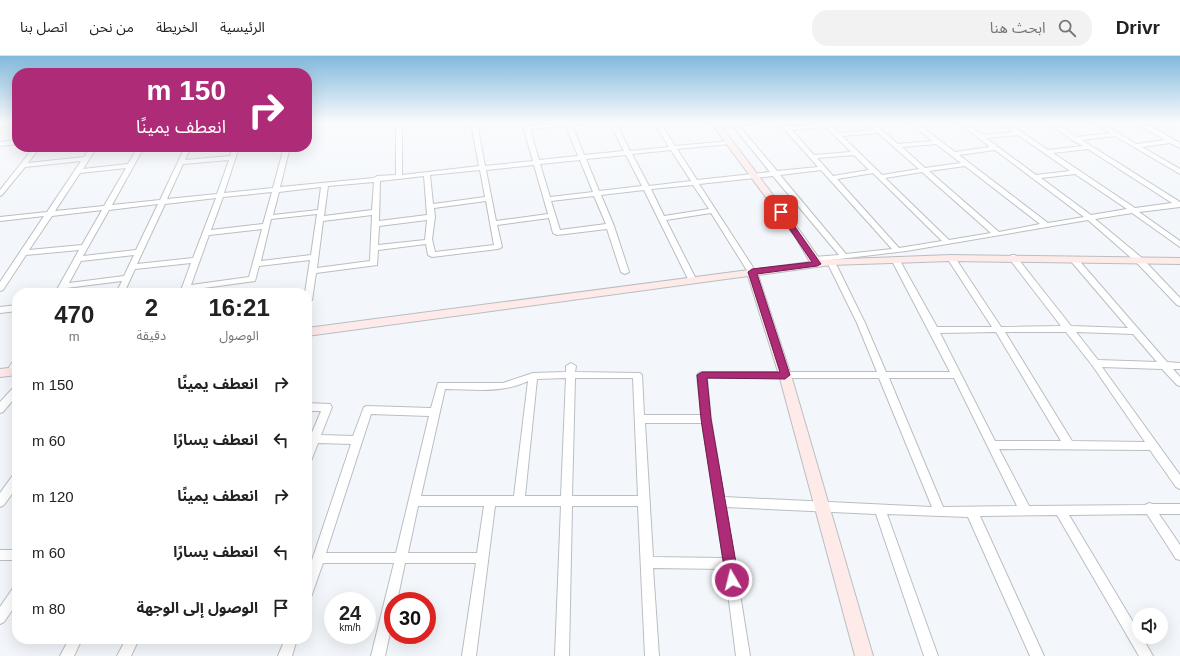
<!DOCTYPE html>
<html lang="ar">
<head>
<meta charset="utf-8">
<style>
  body { margin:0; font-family:Helvetica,"Noto Sans Arabic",sans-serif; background:#f2f2f2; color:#222; direction:rtl; height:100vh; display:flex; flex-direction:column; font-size:15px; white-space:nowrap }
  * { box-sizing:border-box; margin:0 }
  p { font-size:13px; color:#767676 }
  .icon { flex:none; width:22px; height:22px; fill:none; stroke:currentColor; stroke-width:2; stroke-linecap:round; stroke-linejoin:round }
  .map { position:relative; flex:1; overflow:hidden; direction:ltr }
  .sheet { position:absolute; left:12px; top:232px; width:300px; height:356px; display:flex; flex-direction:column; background:#fff; border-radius:16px; box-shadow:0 4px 16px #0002; direction:rtl }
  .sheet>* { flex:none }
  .guide { position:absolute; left:12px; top:12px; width:300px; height:84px; border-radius:16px; box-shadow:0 4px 16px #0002; direction:rtl; background:#ad2b77; color:#fff; overflow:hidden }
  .fabs { position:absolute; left:1132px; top:552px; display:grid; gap:8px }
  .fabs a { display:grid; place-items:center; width:36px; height:36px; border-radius:50%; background:#fff; box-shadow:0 4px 16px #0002; font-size:20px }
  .speed { position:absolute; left:324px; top:536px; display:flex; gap:8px; font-size:20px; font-weight:700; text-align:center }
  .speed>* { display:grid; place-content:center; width:52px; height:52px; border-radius:50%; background:#fff; box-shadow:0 4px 16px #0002; line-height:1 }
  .speed small { font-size:10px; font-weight:400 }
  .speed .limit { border:6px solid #d22; background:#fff; color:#111 }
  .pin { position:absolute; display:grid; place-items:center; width:34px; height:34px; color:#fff; margin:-17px; border-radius:8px; box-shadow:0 2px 6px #0006 }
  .me { position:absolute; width:44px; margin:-22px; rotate:352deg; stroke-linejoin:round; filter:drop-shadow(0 0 3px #0008) }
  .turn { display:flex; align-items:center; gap:14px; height:84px; padding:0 20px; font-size:18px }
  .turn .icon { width:52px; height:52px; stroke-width:2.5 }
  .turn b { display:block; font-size:28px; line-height:34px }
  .eta { display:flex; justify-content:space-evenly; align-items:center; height:68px; text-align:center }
  .eta b { font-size:24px; font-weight:700; line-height:28px }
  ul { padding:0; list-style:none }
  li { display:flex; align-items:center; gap:12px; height:56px; padding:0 20px }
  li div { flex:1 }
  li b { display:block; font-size:15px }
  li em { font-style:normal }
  header { display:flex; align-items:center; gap:24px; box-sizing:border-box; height:56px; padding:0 20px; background:#fff; border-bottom:1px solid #e0e0e0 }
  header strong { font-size:19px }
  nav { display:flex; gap:22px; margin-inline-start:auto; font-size:14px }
  .search { width:280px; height:36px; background:#f2f2f2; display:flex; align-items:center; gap:10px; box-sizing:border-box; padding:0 14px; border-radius:16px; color:#767676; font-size:15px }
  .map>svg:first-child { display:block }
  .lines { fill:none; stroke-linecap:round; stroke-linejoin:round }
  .street-casing { stroke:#babec2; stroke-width:2 }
  .secondary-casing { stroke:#babec2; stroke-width:2 }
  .street { fill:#fff; fill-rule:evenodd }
  .secondary { fill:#feeae8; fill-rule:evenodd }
  .route { fill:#ad2b77; stroke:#701c4d }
</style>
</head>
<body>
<header>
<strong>Drivr</strong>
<div class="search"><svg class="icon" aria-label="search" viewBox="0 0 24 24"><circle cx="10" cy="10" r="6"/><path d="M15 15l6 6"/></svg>ابحث هنا</div>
<nav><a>الرئيسية</a><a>الخريطة</a><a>من نحن</a><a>اتصل بنا</a></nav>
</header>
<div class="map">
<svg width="1180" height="600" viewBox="0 0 1180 600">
  <rect width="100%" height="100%" fill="#f3f7fb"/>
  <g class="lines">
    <!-- street casing -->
    <g class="street-casing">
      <g id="street">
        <path d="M0 67H6L0 73Z"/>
        <path d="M396 67H402V119L479 110 471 67H477L485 110 533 105 522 67H528L529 70 559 67H583L572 69 584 99 624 95 610 67H616L630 95 669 91 654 67H660L675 90 731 85V87L729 88 677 93 697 124 770 116 733 70 715 71 714 70 717 68 756 67 739 70 777 115 818 111 779 67H785L789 71 829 67 839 77 874 74 867 67H874L898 88 932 85 910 67H917L955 96 990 91 959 67H966L982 79 1013 76 1001 67H1008L1048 94 1083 90 1072 84 1048 67H1055L1077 81 1110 77 1094 67H1101L1137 88 1165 84 1136 67C1151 67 1168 81 1180 87V92L1170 87 1142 91 1180 113V118L1115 80 1082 84 1180 146V151L1139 156 1180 185V191L1132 157 1095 163 1142 202 1180 242V250L1177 249 1136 206 1088 164 906 195 831 204 835 206 865 267 886 316H950L891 203 895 201 899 203 937 271H992L947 202 951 200H954L1001 271 1061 270 1008 201 1012 199H1015L1071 270 1128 272 1069 203 1070 201H1076L1167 306 1180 307V313H1173L1180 321V330L1177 329 1162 313 1102 311 1180 419V433L1176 431 1150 394 999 393 1029 450 1145 449 1149 447 1153 448H1180V458H1159L1180 489V504L1176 503 1147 458 1069 459 1139 576V581H1142L1153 600H1139L1057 459 980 460 1044 600H1030L968 461 887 458 938 600H924L876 458 726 451 750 600H736L725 513 653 512 659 600H645L638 450H572L569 600H555L561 450H495L476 600H462L476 507H405L397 545H393V563L385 600H371L394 507H323L311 541 307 543V519L351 388 318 387 311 405 307 406V379H311L321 355H307V347L330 348 332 351 321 379 353 380 364 351 367 350 431 352 438 327H503L533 317 566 316V310L571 307 576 310 575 316 640 317 642 319 644 359H701L697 319 699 317 702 316H877L857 267 827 206 830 204 814 205 810 203 814 201 839 199 773 120 699 128 756 216 752 218 748 216 711 157 666 164 696 223 692 225H689L644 134 601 139 614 170 629 216 625 218 621 216 607 173 557 179 553 177 549 162 497 169 502 191 498 193 432 201 428 199 426 188 378 194 377 209 316 217 312 244 308 247 307 237H305L310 204 259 210 255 225 189 234 188 237H180L191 207 135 213 124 237H116L122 225 66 232 63 237H55L79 194 26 199 3 234 0 235V226L44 160 0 165V161L47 156 81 105 25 111 2 139 0 140V134L34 91H40L28 107 84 101 91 91H97L83 113 128 108 138 91H144L112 149 160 144 185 91H191L185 104 230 100 233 91H239L224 137 273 132 284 91H290L280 131 374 122 377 120 396 119ZM566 70 578 100 539 104 530 73ZM826 71 851 96 814 99 792 74ZM878 77 919 113 882 119 842 80ZM1018 79 1070 115 1036 119 986 82ZM936 88 961 107 925 112 902 91ZM1088 93 1172 147 1135 152 1053 97ZM671 94 691 125 649 130 632 98ZM995 94 1084 161 1048 167 959 99ZM626 99 642 130 599 135 586 103ZM854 99 869 114 833 120 817 102ZM229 104 217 138 167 143 183 108ZM580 104 593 136 550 141 540 108ZM534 109 548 158 496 165 486 114ZM965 110 1040 168 999 176 929 115ZM126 112 104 150 55 155 80 117ZM480 114 485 141 433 148 430 119ZM821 114 892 193 846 198 780 119ZM922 116 991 177 949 184 885 122ZM873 117 942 185 899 192 837 123ZM1075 118 1127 153 1091 159 1041 122ZM424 120 427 159 379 165 380 125ZM374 126 372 154 324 160 328 130ZM693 129 709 153 664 160 651 133ZM321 131 318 154 273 159 279 136ZM272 136 263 168 211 174 223 141ZM594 140 606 168 560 174 551 145ZM216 142 193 202 137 208 165 148ZM486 145 494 189 435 196 432 183 435 161 434 152ZM158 148 136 194 83 200 109 154ZM102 154 82 189 29 194 52 160ZM317 158 311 199 261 205 271 163ZM372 159 370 205 317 212 323 165ZM427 164 425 184 378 189 379 170ZM262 173 249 221 191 229 209 179ZM134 199 124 220 69 227 81 205ZM996 276 1061 385H995L940 277ZM1005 276H1066L1092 309 1145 386 1072 385ZM1076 276 1133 278 1157 306 1098 304ZM566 322 561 440H525L537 323ZM575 322H633L638 440H572ZM707 322H879L932 451 724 441 711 363ZM889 322H954L1017 450 943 451ZM528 325 514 440H421L445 333C472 333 502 338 528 325ZM371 358 429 360 396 497H326ZM645 367H702L723 502 653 501ZM418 450H484L477 497H408Z"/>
        <path d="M17 84V88L0 90V86Z"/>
        <path d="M17 249V255L0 257V251Z"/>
        <path d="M17 303V314L14 318H8L6 316 14 304Z"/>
        <path d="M17 329V339L3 356 0 357V346L14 331Z"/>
        <path d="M17 418V431L4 449 0 451V437L13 419Z"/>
        <rect x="0" y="494" width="17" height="10"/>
        <path d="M17 530V547L4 566 0 568V551L13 532Z"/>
        <path d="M69 583H82L74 600H60Z"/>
        <path d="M126 583H139L131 600H117Z"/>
        <path d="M285 583H297L292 600H278Z"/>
      </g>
    </g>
    <!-- secondary casing -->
    <g class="secondary-casing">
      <g id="secondary">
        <path d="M711 67H719L803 179 820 204 951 199 1180 202V208L951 205 831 209 758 219 791 319 873 600H855L779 319 748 220 307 280V272L810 206 796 182Z"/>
        <path d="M17 311V319L0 321V313Z"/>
      </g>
    </g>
    <!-- street -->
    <use href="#street" class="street"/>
    <!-- secondary -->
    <use href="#secondary" class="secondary"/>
  </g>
  <!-- sky -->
  <linearGradient id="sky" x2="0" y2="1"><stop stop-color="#82b9dc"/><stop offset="0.44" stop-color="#fafbfd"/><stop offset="1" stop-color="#fafbfd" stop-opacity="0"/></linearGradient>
  <rect width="1180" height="151" fill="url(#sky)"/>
  <!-- route -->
  <path class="route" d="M779 155H784L821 208 817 210 757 218 790 319 785 323 707 322 711 363 739 524 737 528 732 529 728 528 726 524 701 363 697 319 702 316H780L748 216 752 213 812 206 778 156Z"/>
</svg>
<div class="fabs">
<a><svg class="icon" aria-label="sound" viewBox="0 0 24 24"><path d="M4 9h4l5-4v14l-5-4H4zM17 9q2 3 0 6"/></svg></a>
</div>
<div class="speed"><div>24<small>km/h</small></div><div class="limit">30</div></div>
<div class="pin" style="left:781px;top:156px;background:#d93025"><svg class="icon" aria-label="arrive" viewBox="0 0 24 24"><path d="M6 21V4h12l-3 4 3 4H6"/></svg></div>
<svg class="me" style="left:732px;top:524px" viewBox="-20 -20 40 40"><circle r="17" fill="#ad2b77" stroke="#fff" stroke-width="3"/><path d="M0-11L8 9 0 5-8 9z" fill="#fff"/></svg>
<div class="guide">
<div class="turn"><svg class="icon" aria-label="right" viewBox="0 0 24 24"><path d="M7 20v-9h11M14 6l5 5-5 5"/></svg><div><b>150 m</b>انعطف يمينًا</div></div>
</div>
<section class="sheet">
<div class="eta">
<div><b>16:21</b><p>الوصول</p></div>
<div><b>2</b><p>دقيقة</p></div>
<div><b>470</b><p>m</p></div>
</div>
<ul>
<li><svg class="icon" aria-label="right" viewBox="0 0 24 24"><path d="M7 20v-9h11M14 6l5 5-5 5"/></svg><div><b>انعطف يمينًا</b></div><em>150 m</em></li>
<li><svg class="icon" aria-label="left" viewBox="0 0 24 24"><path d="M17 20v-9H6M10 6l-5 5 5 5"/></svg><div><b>انعطف يسارًا</b></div><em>60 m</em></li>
<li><svg class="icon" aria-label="right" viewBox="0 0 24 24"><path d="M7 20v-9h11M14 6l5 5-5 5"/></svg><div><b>انعطف يمينًا</b></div><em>120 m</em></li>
<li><svg class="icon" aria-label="left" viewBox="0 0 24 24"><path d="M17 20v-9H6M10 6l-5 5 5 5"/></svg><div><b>انعطف يسارًا</b></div><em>60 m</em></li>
<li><svg class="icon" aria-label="arrive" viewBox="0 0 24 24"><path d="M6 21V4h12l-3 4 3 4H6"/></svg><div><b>الوصول إلى الوجهة</b></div><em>80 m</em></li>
</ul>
</section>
</div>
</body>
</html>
